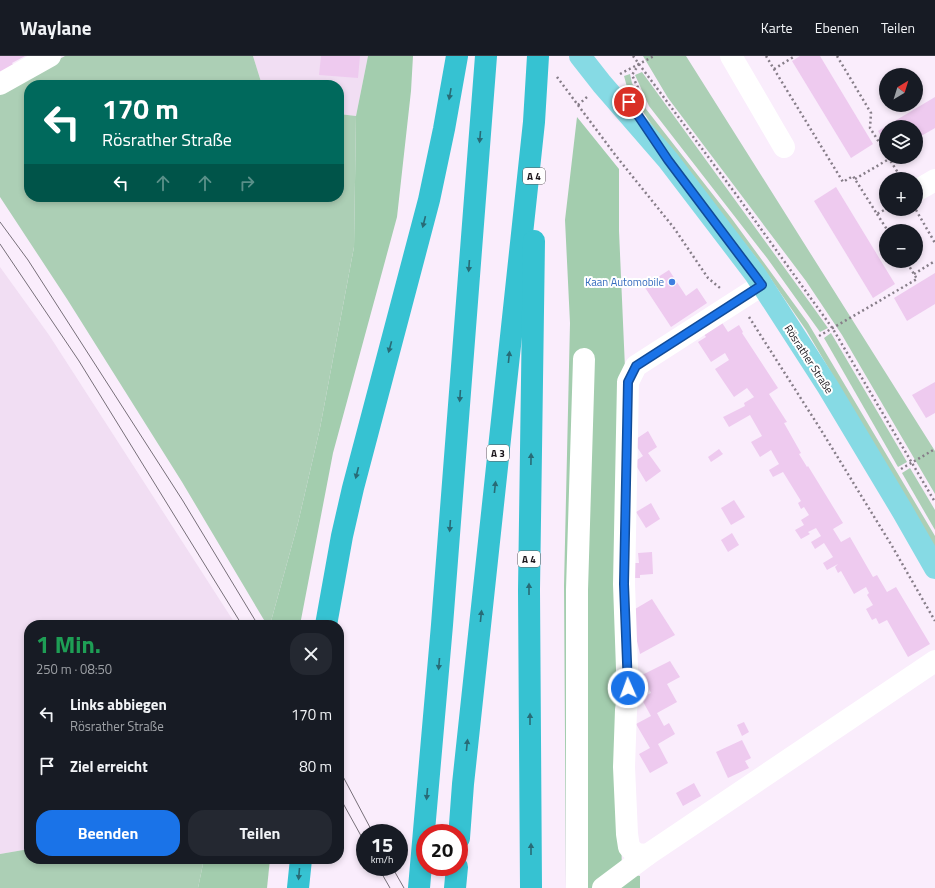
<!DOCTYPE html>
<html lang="de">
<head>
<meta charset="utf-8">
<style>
  body { margin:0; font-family:"Titillium Web",sans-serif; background:#242831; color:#f1f3f6; height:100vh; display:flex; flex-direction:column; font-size:15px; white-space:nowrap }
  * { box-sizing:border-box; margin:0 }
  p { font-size:13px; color:#9ea1a6 }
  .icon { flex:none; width:22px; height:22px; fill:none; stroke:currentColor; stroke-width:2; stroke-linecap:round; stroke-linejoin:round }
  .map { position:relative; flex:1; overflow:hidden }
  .panel { position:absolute; left:24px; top:564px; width:320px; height:244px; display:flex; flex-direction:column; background:#171b24; border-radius:16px; box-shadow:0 2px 6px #0003 }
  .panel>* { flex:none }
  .top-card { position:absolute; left:24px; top:24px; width:320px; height:122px; border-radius:16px; box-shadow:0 2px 6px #0003; background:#00695c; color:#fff; overflow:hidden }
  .needle { width:26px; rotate:38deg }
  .tools { position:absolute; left:879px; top:12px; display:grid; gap:8px }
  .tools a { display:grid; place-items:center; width:44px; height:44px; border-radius:50%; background:#171b24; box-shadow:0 2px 6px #0003; font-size:20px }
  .speed { position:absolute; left:356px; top:768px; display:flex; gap:8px; font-size:20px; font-weight:700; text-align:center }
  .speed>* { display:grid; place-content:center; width:52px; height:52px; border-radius:50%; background:#171b24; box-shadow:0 2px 6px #0003; line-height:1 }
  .speed small { font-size:10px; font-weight:400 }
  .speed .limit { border:6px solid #d22; background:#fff; color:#111 }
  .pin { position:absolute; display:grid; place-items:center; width:34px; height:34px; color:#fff; margin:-17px; border:2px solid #fff; border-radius:50%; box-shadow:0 1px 4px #0007 }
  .me { position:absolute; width:44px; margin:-22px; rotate:358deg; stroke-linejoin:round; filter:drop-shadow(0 0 3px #0008) }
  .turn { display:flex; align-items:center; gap:14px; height:84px; padding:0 12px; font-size:18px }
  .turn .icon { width:52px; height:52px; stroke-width:2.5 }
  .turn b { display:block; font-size:28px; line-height:34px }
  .lanes { display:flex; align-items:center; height:38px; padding:0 12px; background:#0003; justify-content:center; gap:20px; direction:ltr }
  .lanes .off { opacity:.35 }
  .round { display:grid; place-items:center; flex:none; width:42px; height:42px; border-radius:16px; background:#242831 }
  .headline { display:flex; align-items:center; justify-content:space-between; height:68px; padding:0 12px }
  h1 { font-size:24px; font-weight:700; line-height:30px; color:#1e9e55 }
  .action { display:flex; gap:8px; margin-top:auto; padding:8px 12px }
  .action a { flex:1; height:46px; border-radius:16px; background:#1a73e8; color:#fff; font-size:16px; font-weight:700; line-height:46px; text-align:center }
  .action a+a { background:#242831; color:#f1f3f6 }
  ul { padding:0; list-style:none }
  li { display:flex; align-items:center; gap:12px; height:52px; padding:0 12px }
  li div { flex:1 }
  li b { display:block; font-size:15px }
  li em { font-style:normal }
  header { display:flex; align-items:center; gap:24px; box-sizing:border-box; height:56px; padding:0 20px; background:#171b24; border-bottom:1px solid #363941 }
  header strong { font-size:19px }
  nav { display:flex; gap:22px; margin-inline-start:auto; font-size:14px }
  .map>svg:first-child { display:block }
  .built { fill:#f1def3 }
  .green { fill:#accfb5 }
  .forest { fill:#a3cdae }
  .building { fill:#eecaef }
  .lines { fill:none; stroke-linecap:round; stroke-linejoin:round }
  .path { stroke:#867d88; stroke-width:2.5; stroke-dasharray:2 3; stroke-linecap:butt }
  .minor { stroke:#fff; stroke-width:22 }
  .major { stroke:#86dae4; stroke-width:22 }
  .highway { stroke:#36c2d2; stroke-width:22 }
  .tram { stroke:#776f79; stroke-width:1 }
  .oneway { fill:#286b76 }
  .route-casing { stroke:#114b97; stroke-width:10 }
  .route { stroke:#1a73e8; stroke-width:7 }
  .shop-dot { fill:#3f7fe0; stroke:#fff; stroke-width:1.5 }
  .labels { text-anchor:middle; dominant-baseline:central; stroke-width:4; stroke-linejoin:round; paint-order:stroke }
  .shield { fill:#fff; stroke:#5e5a5f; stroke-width:1 }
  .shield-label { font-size:10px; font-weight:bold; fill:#19141a }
  .shop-label { font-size:11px; fill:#366cbe; stroke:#fff; text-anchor:end }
  .street-label { font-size:11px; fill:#19141a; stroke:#fff }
</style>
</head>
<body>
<header>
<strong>Waylane</strong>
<nav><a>Karte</a><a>Ebenen</a><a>Teilen</a></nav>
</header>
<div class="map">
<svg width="935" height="832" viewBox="0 0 935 832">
  <rect width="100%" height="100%" fill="#faedfc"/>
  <!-- built -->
  <g class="built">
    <path d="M253 0H368L356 60 339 58V29H262Z"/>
    <path d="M0 211 49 279 236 569H29V793L0 798Z"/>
  </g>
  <!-- green -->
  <g class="green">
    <path d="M65 0H253L262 29H29V141H339V58L356 60 354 191 320 372 298 467 270 569H267L182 426 67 243 0 141V36Z"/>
    <path d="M643 0H686L935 395V438L842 279 806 225 668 42Z"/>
    <path d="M642 16 813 251 828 272 820 276 767 202 649 50 635 19Z"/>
    <path d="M630 18 632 27 646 53 732 163 808 267 935 480V492L806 274 757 203 654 72 635 44 627 31 624 20Z"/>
    <path d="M831 277 907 406 898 411 824 282Z"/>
    <path d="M910 412 935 454V474L902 417Z"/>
    <path d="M29 793V803H204L198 832H0V798Z"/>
  </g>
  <!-- forest -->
  <g class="forest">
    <path d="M368 0H413L411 35 397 161 333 397 300 569H270L298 467 320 372 354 191 356 60Z"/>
    <path d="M577 61 619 113V175L625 312 615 526 622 816 640 820V832H566L564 530 570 267 565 164Z"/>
    <path d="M204 803H270L267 832H198Z"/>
  </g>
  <!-- building -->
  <g class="building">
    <path d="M0 0H25L12 7 15 11 0 19Z"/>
    <path d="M321 0H360L358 22 319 19Z"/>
    <path d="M800 0H820L873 88 851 102 792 5Z"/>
    <path d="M935 41V72L916 83V71H886V88L878 75Z"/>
    <path d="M836 131 895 228 873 242 814 145Z"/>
    <path d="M669 214 686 240 697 232 707 247 671 271 644 230Z"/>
    <path d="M935 217V248L907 265 894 242Z"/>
    <path d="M719 262 728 276 739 269 743 276 742 277 778 332 769 338 787 366 784 367 801 397 799 398 807 411 808 410 843 467 833 473 841 486 850 481 873 521 877 519 887 536 896 531 930 588 908 601 887 564 879 568 876 562 872 564 866 553 873 549 867 539 869 537 866 531 854 538 841 515 838 517 835 511 838 508 827 514 823 507 833 501 824 487 815 493 811 486 821 480 816 472 808 476 810 478 801 483 795 474 804 469 801 464 809 459 804 451 801 453 798 447 801 445 783 416 773 421 769 414 779 408 771 394 760 401 751 386 762 380 750 359 729 371 723 361 745 350 744 347 754 341 747 332 734 341 715 313 729 304 725 297 711 306 698 286 706 281 701 274Z"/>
    <path d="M935 326V357L926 362 912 339Z"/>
    <path d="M648 375 657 391 648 397 661 415 646 426 634 406 643 400 633 385Z"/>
    <path d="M719 393 723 398 711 406 708 401Z"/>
    <path d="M734 444 745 461 731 469 721 452Z"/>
    <path d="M651 447 660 463 646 472 636 456Z"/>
    <path d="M732 477 739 489 728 496 721 484Z"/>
    <path d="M652 496 653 518 640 519V522H632L631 507H639L638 497Z"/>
    <path d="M652 543 675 579 640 598 630 556Z"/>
    <path d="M670 605 680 621 667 628 677 646 657 657 664 670 669 667 675 678 658 688 668 707 650 717 639 698 650 692 636 668 651 660 641 642 651 637 642 619Z"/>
    <path d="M744 666 749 676 742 680 737 669Z"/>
    <path d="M742 684 751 702 745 705 749 712 728 722 716 696Z"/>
    <path d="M694 727 701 740 683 750 676 737Z"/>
  </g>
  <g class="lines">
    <!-- path -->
    <g class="path">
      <path d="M633 0 738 141 833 273 935 446"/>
      <path d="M766 0 843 126 853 120 877 158 886 153"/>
      <path d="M837 0 871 57 870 72 886 97"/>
      <path d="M639 8 632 19 642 40"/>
      <path d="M774 13 795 0"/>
      <path d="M620 18 654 0"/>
      <path d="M557 21 616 100 674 172 708 222 720 232"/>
      <path d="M578 49 587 41"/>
      <path d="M888 101 902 123"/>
      <path d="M855 123 889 103"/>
      <path d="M916 154 935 187"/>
      <path d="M877 158 888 175"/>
      <path d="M914 218 935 205"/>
      <path d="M749 261 821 374 892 490 935 565"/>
      <path d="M819 280 917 223 906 205"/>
      <path d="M901 413 935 393"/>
    </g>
    <!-- minor -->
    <g class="minor">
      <path d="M731 0 784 91"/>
      <path d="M0 28 50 0"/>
      <path d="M916 135 935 124"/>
      <path d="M647 799 636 798 629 791 627 778 624 711 626 654 628 641 624 528 628 326 636 310 762 229"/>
      <path d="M577 832V534L584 303"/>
      <path d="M603 832 647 799 935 605"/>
    </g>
    <!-- major -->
    <path class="major" d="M580 0 602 28 668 104 755 218 828 331 903 456 935 512"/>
    <!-- highway -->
    <g class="highway">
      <path d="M326 569 342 480 353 432 429 144 444 73 457 0"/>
      <path d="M459 782 463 728 534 66 538 0"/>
      <path d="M298 832 301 803"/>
      <path d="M419 832 442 569 486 0"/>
      <path d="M455 832 457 811"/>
      <path d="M531 832 529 534 534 185"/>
    </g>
    <!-- tram -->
    <g class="tram">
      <path d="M0 166 28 204 183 445 258 569"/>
      <path d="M0 188 79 305 242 569"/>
      <path d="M339 713 373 777"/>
      <path d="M339 740 365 787"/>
      <path d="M378 811 390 832"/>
      <path d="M392 811 404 832"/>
    </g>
  </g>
  <!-- one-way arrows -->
  <defs><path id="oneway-solid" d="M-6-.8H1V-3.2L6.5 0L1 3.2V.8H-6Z"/></defs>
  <g class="oneway">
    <use href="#oneway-solid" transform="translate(450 38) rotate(100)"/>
    <use href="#oneway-solid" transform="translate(480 81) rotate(95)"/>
    <use href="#oneway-solid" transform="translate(424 166) rotate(104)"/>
    <use href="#oneway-solid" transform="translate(469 210) rotate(94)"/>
    <use href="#oneway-solid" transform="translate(390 291) rotate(105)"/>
    <use href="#oneway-solid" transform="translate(509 301) rotate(-84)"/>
    <use href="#oneway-solid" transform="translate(460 340) rotate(94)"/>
    <use href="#oneway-solid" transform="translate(531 403) rotate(-89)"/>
    <use href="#oneway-solid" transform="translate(357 417) rotate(104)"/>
    <use href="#oneway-solid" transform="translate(495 431) rotate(-84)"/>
    <use href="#oneway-solid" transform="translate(450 470) rotate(94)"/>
    <use href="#oneway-solid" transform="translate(529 533) rotate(-90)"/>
    <use href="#oneway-solid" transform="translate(481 560) rotate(-84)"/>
    <use href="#oneway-solid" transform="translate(439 608) rotate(95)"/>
    <use href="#oneway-solid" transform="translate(530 663) rotate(-90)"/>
    <use href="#oneway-solid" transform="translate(467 689) rotate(-84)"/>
    <use href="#oneway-solid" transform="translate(427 738) rotate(95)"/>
    <use href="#oneway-solid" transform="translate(531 793) rotate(-90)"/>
    <use href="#oneway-solid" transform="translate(299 818) rotate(95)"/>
  </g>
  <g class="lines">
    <!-- route casing -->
    <g class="route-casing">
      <path id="route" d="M628 632 624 528 628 326 636 310 762 229 668 104 629 46"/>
    </g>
    <!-- route -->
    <use href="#route" class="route"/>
  </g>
  <!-- markers -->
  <circle class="shop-dot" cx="672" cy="226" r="4"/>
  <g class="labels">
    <!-- shield labels -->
    <g class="shield">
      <rect x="523" y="112" width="22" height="16" rx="3"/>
      <rect x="487" y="389" width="22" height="16" rx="3"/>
      <rect x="518" y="495" width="22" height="16" rx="3"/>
    </g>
    <g class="shield-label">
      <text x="534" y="120">A 4</text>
      <text x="498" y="397">A 3</text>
      <text x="529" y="503">A 4</text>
    </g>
    <!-- shop labels -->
    <g class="shop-label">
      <text x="664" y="226">Kaan Automobile</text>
    </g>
    <!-- street labels -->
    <g class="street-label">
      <text transform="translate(809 303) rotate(57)">Rösrather Straße</text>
    </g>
  </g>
</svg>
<div class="tools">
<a><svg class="needle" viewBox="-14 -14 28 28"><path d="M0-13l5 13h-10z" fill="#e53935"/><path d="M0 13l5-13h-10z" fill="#9ea1a6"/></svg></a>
<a><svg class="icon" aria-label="layers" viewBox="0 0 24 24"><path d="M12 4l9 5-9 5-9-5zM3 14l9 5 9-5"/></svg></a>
<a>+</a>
<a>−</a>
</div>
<div class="speed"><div>15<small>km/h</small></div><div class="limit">20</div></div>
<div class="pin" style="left:629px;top:46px;background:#d93025"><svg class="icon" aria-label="arrive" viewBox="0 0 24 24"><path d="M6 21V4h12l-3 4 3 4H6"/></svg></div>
<svg class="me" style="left:628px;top:632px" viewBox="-20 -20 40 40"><circle r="17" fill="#1a73e8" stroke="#fff" stroke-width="3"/><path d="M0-11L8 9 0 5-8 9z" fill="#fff"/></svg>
<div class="top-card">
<div class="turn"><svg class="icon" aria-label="left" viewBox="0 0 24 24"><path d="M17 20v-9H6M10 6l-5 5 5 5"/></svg><div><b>170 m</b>Rösrather Straße</div></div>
<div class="lanes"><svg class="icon" aria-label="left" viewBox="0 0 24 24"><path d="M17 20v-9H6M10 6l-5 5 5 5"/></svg><svg class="icon off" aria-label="ahead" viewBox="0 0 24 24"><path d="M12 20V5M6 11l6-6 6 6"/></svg><svg class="icon off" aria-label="ahead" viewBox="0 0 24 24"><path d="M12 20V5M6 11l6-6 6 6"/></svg><svg class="icon off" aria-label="right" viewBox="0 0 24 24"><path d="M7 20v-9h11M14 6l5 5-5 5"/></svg></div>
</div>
<section class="panel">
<div class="headline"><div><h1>1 Min.</h1><p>250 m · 08:50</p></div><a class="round"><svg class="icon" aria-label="close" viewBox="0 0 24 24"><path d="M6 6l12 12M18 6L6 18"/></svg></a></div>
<ul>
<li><svg class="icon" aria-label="left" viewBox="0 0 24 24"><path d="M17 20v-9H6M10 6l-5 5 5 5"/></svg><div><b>Links abbiegen</b><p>Rösrather Straße</p></div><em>170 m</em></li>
<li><svg class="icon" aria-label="arrive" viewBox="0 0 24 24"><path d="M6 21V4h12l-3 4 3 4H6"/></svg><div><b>Ziel erreicht</b></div><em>80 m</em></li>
</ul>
<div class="action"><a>Beenden</a><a>Teilen</a></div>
</section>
</div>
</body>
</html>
